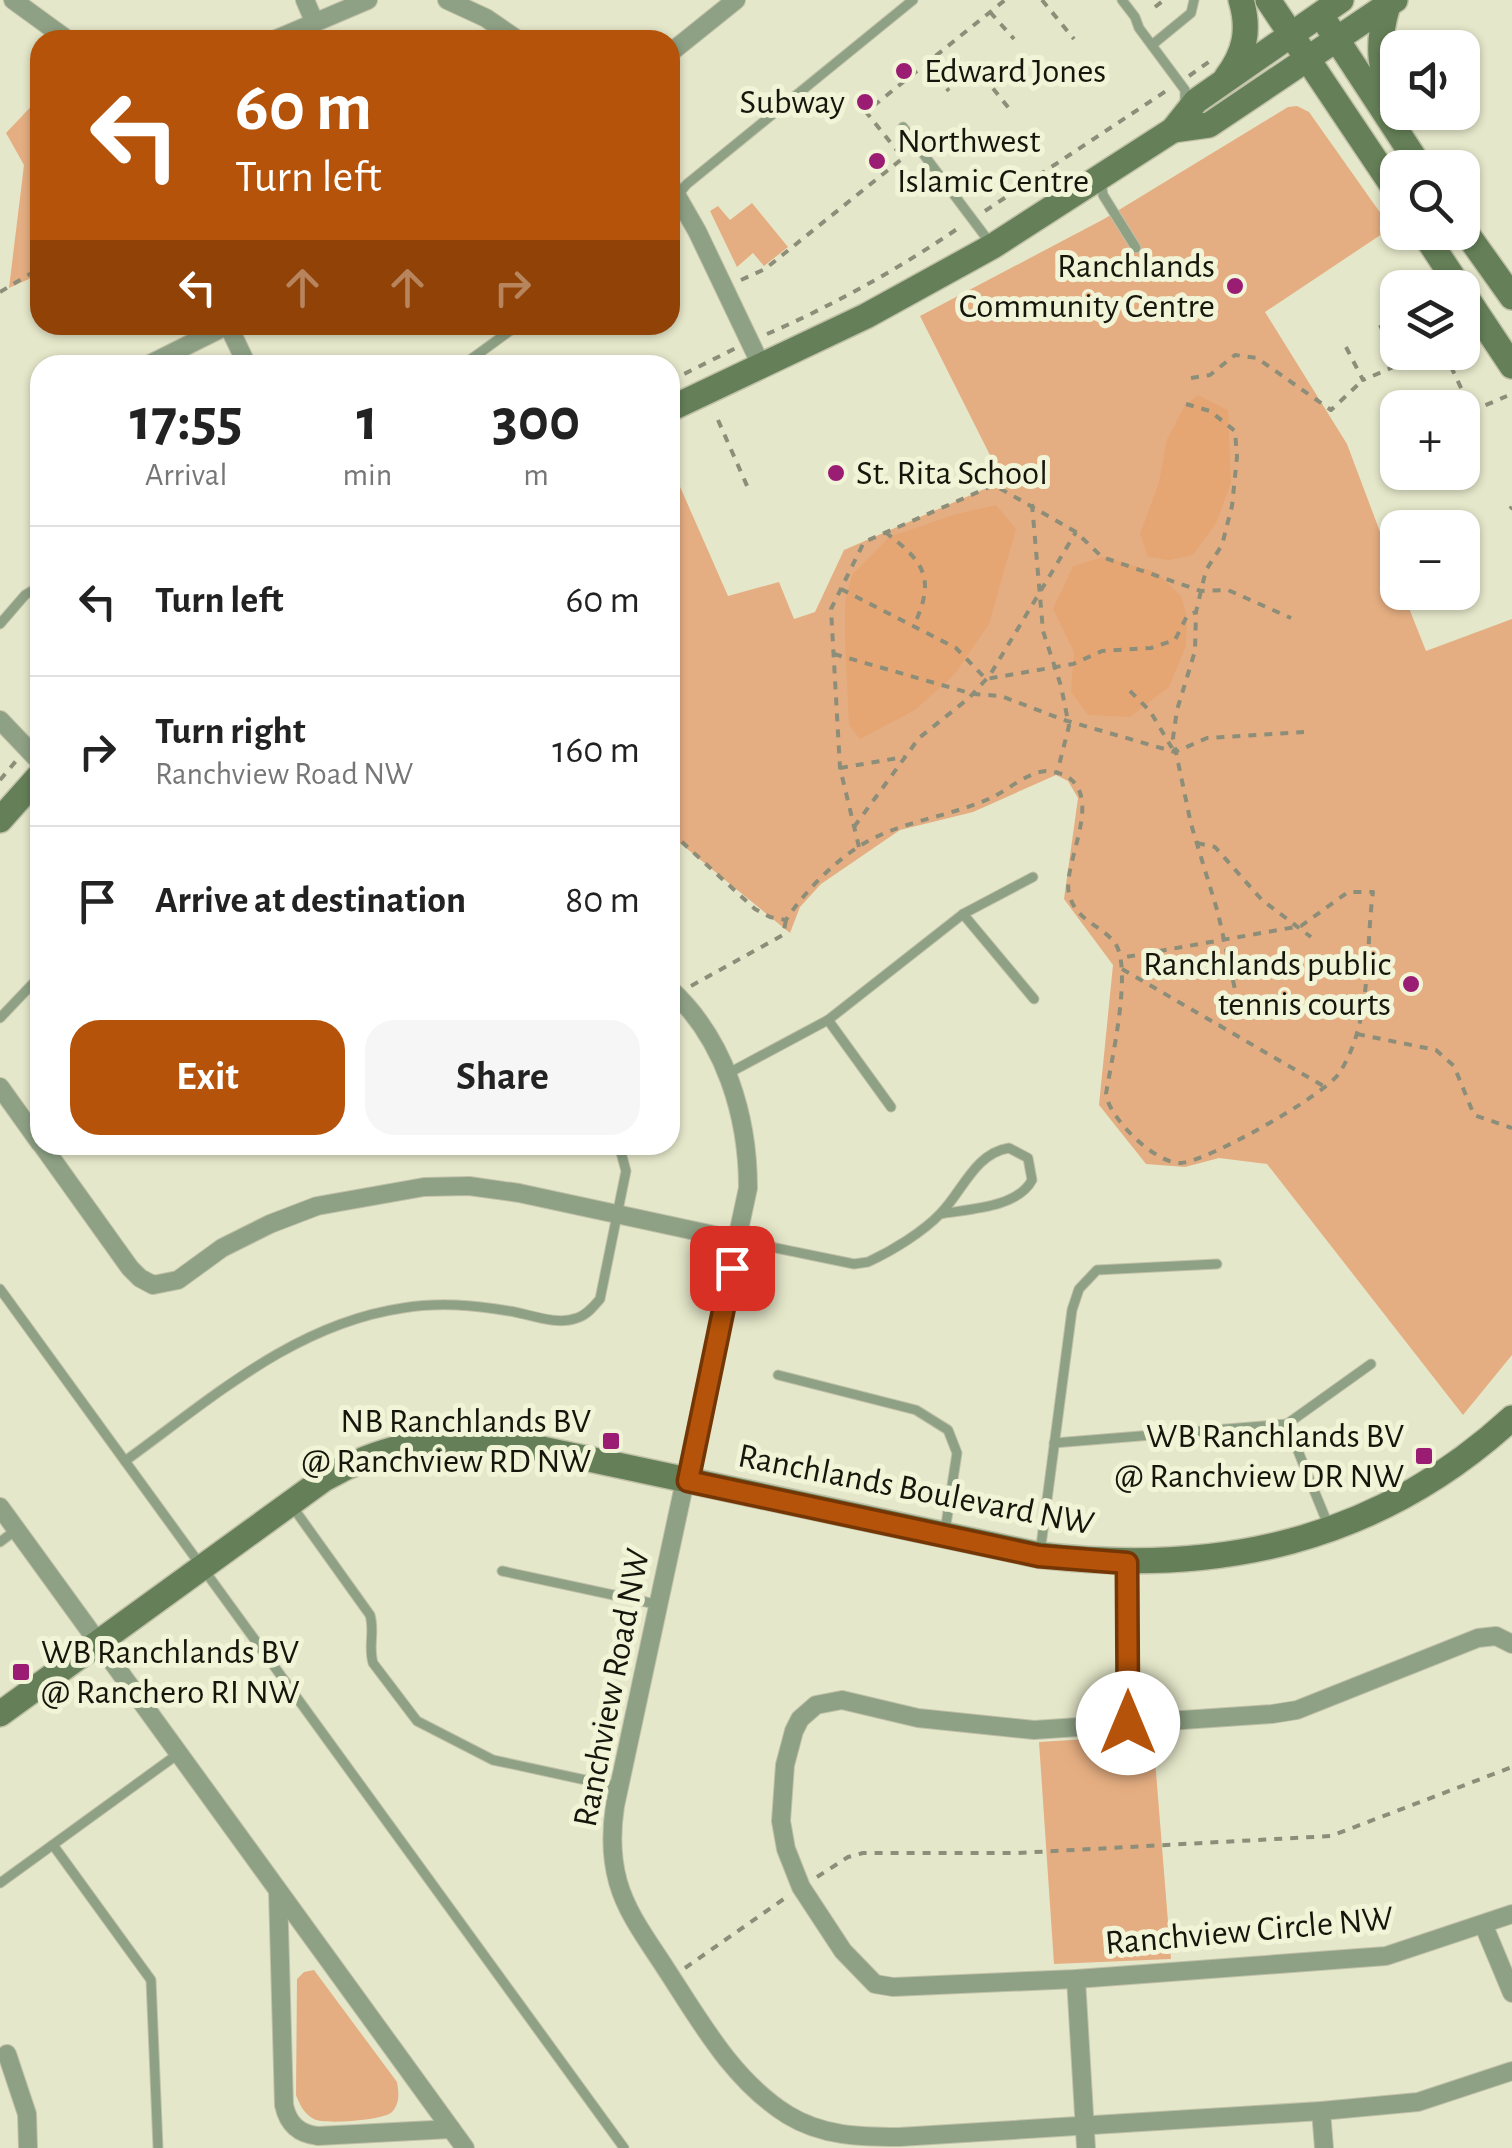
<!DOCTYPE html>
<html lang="en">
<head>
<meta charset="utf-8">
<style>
  body { margin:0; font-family:"Alegreya Sans",sans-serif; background:#f6f6f6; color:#222; height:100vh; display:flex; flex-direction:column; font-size:38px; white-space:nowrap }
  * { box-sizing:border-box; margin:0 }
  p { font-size:32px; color:#767676 }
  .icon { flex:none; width:55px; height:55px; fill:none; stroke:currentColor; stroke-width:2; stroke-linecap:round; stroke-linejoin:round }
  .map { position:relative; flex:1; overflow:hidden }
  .panel { position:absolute; left:30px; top:355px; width:650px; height:800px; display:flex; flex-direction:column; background:#fff; border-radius:30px; box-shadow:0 2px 8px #0004 }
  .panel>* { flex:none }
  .banner { position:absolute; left:30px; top:30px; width:650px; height:305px; border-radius:30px; box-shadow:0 2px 8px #0004; background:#b45309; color:#fff; overflow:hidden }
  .buttons { position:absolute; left:1380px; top:30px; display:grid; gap:20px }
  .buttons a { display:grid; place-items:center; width:100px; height:100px; border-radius:20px; background:#fff; box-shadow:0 2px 8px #0004; font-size:50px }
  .pin { position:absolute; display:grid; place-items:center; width:85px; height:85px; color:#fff; margin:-42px; border-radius:20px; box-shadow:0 5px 15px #0006 }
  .me { position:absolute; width:110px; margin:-55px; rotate:0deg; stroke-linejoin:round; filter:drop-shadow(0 0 8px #0008) }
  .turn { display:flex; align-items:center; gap:35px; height:210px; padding:0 40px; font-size:45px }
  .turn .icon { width:130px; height:130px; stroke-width:2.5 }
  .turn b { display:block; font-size:70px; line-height:85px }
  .lanes { display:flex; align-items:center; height:95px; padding:0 40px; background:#0003; justify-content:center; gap:50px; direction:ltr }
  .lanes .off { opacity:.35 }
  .eta { display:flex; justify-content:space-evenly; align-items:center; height:170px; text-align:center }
  .eta b { font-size:60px; font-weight:700; line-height:70px }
  .cta { display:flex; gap:20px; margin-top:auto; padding:20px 40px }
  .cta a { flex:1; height:115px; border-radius:30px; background:#b45309; color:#fff; font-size:40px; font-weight:700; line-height:115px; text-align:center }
  .cta a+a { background:#f6f6f6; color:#222 }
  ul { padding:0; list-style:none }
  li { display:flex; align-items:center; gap:30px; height:150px; padding:0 40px; border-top:2px solid #e0e0e0 }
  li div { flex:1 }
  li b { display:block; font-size:38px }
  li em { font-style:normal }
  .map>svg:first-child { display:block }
  .green { fill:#e5ae82 }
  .forest { fill:#e5a673 }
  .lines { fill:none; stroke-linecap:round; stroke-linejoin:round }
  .lane-casing { stroke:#c0c1a8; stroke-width:11 }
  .street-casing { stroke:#c0c1a8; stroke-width:20 }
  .secondary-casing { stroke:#c0c1a8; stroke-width:28 }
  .path { stroke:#8c8e79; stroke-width:4; stroke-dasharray:8 8; stroke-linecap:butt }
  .lane { stroke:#8ea185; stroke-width:9 }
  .street { stroke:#8ea185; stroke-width:18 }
  .secondary { stroke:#658058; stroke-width:25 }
  .route-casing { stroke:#753606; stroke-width:25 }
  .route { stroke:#b45309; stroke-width:18 }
  .poi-dot { fill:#9b1d73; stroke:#f2f4d7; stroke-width:4 }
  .labels { text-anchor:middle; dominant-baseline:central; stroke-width:10; stroke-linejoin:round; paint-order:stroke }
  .poi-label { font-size:35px; fill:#16160c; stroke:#f2f4d7; text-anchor:end }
  .street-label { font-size:35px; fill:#16160c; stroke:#f2f4d7 }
</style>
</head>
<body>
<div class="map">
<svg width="1512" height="2148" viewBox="0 0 1512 2148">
  <rect width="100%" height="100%" fill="#e5e7ca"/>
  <!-- green -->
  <g class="green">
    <path d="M40 97V274L9 288 24 165 6 133Z"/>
    <path d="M1297 106 1309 112 1391 228 1265 312 1347 444 1397 577 1398 592 1403 593 1426 651 1512 619V1355L1463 1415 1267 1164 1219 1158 1185 1167 1146 1164 1099 1105 1113 965 1064 899 1078 798 1068 781 1056 775 973 812 900 830 821 884 800 907 790 933 670 835V464L728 596 779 582 794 619 815 612 844 550 1003 481 920 316 1104 219 1288 107Z"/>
    <path d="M752 203 788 247 764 266 753 253 737 267 710 211 718 206 730 220Z"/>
    <path d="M1153 1735 1171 1959 1054 1964 1039 1742Z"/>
    <path d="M314 1970 397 2082C399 2093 400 2103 392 2112 385 2120 324 2125 314 2119 304 2114 300 2105 296 2095L297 1979 304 1972Z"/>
  </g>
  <!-- forest -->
  <g class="forest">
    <path d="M1198 395 1228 410 1231 483 1216 523 1193 555 1169 560 1148 557 1140 534 1159 482 1167 439 1186 404Z"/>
    <path d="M996 505 1016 529 989 624 954 675 915 710 860 739 849 725 845 642V603L852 575 889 537 953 515Z"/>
    <path d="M1103 557 1156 572 1181 596 1187 616 1186 646 1169 687 1130 717 1088 715 1071 692 1074 652 1053 609 1073 566Z"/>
  </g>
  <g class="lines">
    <!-- lane casing -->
    <g class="lane-casing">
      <g id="lane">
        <path d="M1122 0 1135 17 1139 28 1185 90V107"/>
        <path d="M1152 45 1191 13 1194 0"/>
        <path d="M903 127 991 244"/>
        <path d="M1101 180 1103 195 1136 248"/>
        <path d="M670 204 687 184 913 0"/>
        <path d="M463 365 518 325"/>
        <path d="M0 624 25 595 40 586"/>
        <path d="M963 914 1034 999"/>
        <path d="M0 1018 40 976"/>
        <path d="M828 1020 891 1107"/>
        <path d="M727 1074 828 1020 963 914 1033 877"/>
        <path d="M737 1240 854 1264 868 1262C892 1251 923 1232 941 1213 962 1192 975 1153 1009 1148L1028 1158 1032 1180C1017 1208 969 1209 940 1214"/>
        <path d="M0 1289 624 2148"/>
        <path d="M778 1375 916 1410 948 1430 957 1453 945 1531"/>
        <path d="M1287 1424 1329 1527"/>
        <path d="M1054 1443 1287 1424 1371 1364"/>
        <path d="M125 1461C211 1399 294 1324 403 1308 439 1302 473 1305 509 1311 530 1314 556 1326 577 1318 587 1315 594 1306 600 1299L626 1171 619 1145"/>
        <path d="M292 1506 370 1615C375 1631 368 1646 373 1663L417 1721 493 1760 618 1787"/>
        <path d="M0 1542 16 1530"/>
        <path d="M1040 1553 1072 1310 1079 1289 1097 1270 1217 1264"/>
        <path d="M502 1571 660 1605"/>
        <path d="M53 1845 151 1980 158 2148"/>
        <path d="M0 1883 178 1754"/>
      </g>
    </g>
    <!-- street casing -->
    <g class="street-casing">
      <g id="street">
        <path d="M13 0 68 40"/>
        <path d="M305 0 314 21"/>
        <path d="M447 0 486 18 518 40"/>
        <path d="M274 40 368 0"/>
        <path d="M670 53 736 0"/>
        <path d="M670 184 697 231 761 365"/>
        <path d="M228 325 247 365"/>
        <path d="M148 365 228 325"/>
        <path d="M0 720 40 762"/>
        <path d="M670 989C725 1039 748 1116 748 1188L615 1806C611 1832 611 1857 618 1882 627 1914 648 1941 666 1969 700 2021 733 2081 788 2115 822 2136 860 2137 899 2137L1321 2111 1418 2102 1512 2071"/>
        <path d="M0 1087 40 1143"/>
        <path d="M42 1145 130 1268 140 1278 153 1285 178 1280 222 1248 270 1224 317 1206 424 1187 469 1186 519 1193 737 1240"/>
        <path d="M0 1507 465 2148"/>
        <path d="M1127 1563V1723"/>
        <path d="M1512 1644 1496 1636 1478 1638 1297 1710 1272 1714 1034 1730 918 1718 842 1700 816 1705 800 1719 794 1731 785 1765 781 1821 786 1849 801 1887 843 1951 875 1984 893 1987 1076 1979 1386 1956 1512 1914"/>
        <path d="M278 1891 284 2105C288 2124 299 2134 318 2136L451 2129"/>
        <path d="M1484 1926 1512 1993"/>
        <path d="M1076 1979 1086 2148"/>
        <path d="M7 2054 27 2114 28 2148"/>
        <path d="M1321 2111 1324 2148"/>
      </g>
    </g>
    <!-- secondary casing -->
    <g class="secondary-casing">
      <g id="secondary">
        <path d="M1268 0 1398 194"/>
        <path d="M1388 5C1375 48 1380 70 1397 111"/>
        <path d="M1328 26 1421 168"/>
        <path d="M1226 78C1245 53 1250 30 1241 0"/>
        <path d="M1173 130 1209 125 1395 0"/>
        <path d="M1462 227 1512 297"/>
        <path d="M1423 232 1460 288"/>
        <path d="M1462 291 1512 366"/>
        <path d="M670 409 866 316 993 246 1173 130 1196 101 1341 0"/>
        <path d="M0 820 40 775"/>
        <path d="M0 1714 324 1479C383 1445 429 1439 495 1439L1039 1555C1218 1576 1377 1542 1512 1418"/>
      </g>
    </g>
    <!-- path -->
    <g class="path">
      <path d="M1042 0 1074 39"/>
      <path d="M1155 7 1164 0"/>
      <path d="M990 12 1014 39"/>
      <path d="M926 64 949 91"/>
      <path d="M983 76 1012 112"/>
      <path d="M1189 76 1210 61"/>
      <path d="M985 211 1169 89"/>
      <path d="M741 280 765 269 903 158 866 112 1005 0"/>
      <path d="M0 292 40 268"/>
      <path d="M1380 325 1400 368 1409 364 1452 367"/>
      <path d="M767 334C834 305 900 268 960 227"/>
      <path d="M1346 347 1363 380 1398 365"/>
      <path d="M1444 352 1472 411 1507 396"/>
      <path d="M1191 378 1210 375 1235 355 1257 358 1331 410 1363 380"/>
      <path d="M670 381 736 348"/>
      <path d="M1186 404 1210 411 1235 431 1237 457 1232 506 1222 545 1206 570 1196 612 1195 651 1177 710 1173 738 1191 824 1218 913 1236 994 1220 1026"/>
      <path d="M718 420 748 488"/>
      <path d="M1032 504 1043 631 1061 686 1069 726 1057 773"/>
      <path d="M1510 509 1512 507"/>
      <path d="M885 532C923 561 936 577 915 623"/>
      <path d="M841 589 956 648 986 679 1073 664 1102 651 1151 648 1175 640 1187 616 1196 612"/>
      <path d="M834 654 973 694 1001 696 1064 720 1175 752 1207 738 1304 732"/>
      <path d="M1130 691 1150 711 1172 748"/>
      <path d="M840 768 904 757"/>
      <path d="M0 780 16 761"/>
      <path d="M854 827 919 738 969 698 990 675 1076 532"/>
      <path d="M670 831 755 909 770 917 786 920C803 894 829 867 855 849 896 821 947 818 991 798 1008 790 1026 773 1046 771 1050 771 1065 774 1068 777 1103 801 1062 864 1069 894 1076 921 1100 924 1115 943 1133 969 1111 1062 1106 1094 1109 1118 1155 1164 1181 1163 1208 1161 1326 1095 1340 1072 1373 1019 1365 951 1373 892H1348L1301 926 1120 958"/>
      <path d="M1197 843 1215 847 1262 900 1311 937"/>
      <path d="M859 847 840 768 831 609 864 542 994 485 1076 532 1102 557 1201 591 1228 590 1291 618"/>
      <path d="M1122 969 1325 1087"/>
      <path d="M691 986 783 935 786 920"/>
      <path d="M1357 1034 1436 1050 1454 1066 1474 1115 1512 1128"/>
      <path d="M817 1877 848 1857 863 1853H1018L1331 1836 1512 1767"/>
      <path d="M685 1968 788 1896"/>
    </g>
    <!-- lane -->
    <use href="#lane" class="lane"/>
    <!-- street -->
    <use href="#street" class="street"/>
    <!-- secondary -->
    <use href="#secondary" class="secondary"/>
  </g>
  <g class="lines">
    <!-- route casing -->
    <g class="route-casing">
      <path id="route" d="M732 1268 688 1481 1039 1556 1127 1563 1128 1723"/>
    </g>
    <!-- route -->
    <use href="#route" class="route"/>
  </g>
  <!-- markers -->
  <g class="poi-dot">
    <circle cx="904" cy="71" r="10"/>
    <circle cx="865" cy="102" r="10"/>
    <circle cx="877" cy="161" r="10"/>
    <circle cx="1235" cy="286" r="10"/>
    <circle cx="836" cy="473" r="10"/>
    <circle cx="1411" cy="984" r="10"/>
    <rect x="601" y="1431" width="20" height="20" rx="5"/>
    <rect x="1414" y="1446" width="20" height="20" rx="5"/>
    <rect x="11" y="1662" width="20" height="20" rx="5"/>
  </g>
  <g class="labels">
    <!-- poi labels -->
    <g class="poi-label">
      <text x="924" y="71" text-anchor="start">Edward Jones</text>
      <text x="845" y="102">Subway</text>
      <text x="897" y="141" text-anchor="start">Northwest<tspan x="897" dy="40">Islamic Centre</tspan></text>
      <text x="1215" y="266">Ranchlands<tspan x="1215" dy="40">Community Centre</tspan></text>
      <text x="856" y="473" text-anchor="start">St. Rita School</text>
      <text x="1391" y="964">Ranchlands public<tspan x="1391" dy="40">tennis courts</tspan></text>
      <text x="591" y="1421">NB Ranchlands BV<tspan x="591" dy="40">@ Ranchview RD NW</tspan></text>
      <text x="1404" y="1436">WB Ranchlands BV<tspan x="1404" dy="40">@ Ranchview DR NW</tspan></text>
      <text x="41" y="1652" text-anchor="start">WB Ranchlands BV<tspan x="41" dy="40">@ Ranchero RI NW</tspan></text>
    </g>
    <!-- street labels -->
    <g class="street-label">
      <text transform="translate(916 1490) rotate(11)">Ranchlands Boulevard NW</text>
      <text transform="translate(612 1688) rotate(-79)">Ranchview Road NW</text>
      <text transform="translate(1249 1931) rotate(-5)">Ranchview Circle NW</text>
    </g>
  </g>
</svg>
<div class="buttons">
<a><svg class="icon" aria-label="sound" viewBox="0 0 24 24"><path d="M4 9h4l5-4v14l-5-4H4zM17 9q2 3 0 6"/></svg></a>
<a><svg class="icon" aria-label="search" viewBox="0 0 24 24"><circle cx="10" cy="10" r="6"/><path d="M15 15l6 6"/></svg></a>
<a><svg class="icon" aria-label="layers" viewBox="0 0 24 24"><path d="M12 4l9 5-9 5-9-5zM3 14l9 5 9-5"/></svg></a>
<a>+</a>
<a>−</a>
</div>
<div class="pin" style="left:732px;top:1268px;background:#d93025"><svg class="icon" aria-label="arrive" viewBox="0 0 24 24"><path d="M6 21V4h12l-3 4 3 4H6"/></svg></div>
<svg class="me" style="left:1128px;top:1723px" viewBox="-20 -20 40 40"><circle r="19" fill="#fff"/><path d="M0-13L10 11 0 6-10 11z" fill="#b45309"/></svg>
<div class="banner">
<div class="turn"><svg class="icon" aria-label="left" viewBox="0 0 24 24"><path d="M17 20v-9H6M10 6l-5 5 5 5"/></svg><div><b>60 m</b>Turn left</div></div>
<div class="lanes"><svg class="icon" aria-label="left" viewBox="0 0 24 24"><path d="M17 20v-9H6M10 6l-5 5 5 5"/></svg><svg class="icon off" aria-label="ahead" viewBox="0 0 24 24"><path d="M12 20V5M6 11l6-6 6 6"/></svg><svg class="icon off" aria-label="ahead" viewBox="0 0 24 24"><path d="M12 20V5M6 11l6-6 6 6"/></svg><svg class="icon off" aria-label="right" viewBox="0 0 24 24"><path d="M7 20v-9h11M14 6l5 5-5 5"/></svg></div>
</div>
<section class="panel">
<div class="eta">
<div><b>17:55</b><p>Arrival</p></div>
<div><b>1</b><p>min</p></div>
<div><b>300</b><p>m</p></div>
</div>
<ul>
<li><svg class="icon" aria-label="left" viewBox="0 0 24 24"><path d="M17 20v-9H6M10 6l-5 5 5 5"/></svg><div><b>Turn left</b></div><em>60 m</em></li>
<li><svg class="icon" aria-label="right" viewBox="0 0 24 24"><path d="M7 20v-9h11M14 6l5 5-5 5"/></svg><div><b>Turn right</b><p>Ranchview Road NW</p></div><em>160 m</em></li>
<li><svg class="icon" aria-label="arrive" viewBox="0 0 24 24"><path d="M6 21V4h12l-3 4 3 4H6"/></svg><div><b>Arrive at destination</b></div><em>80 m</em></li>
</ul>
<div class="cta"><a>Exit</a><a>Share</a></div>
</section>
</div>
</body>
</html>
